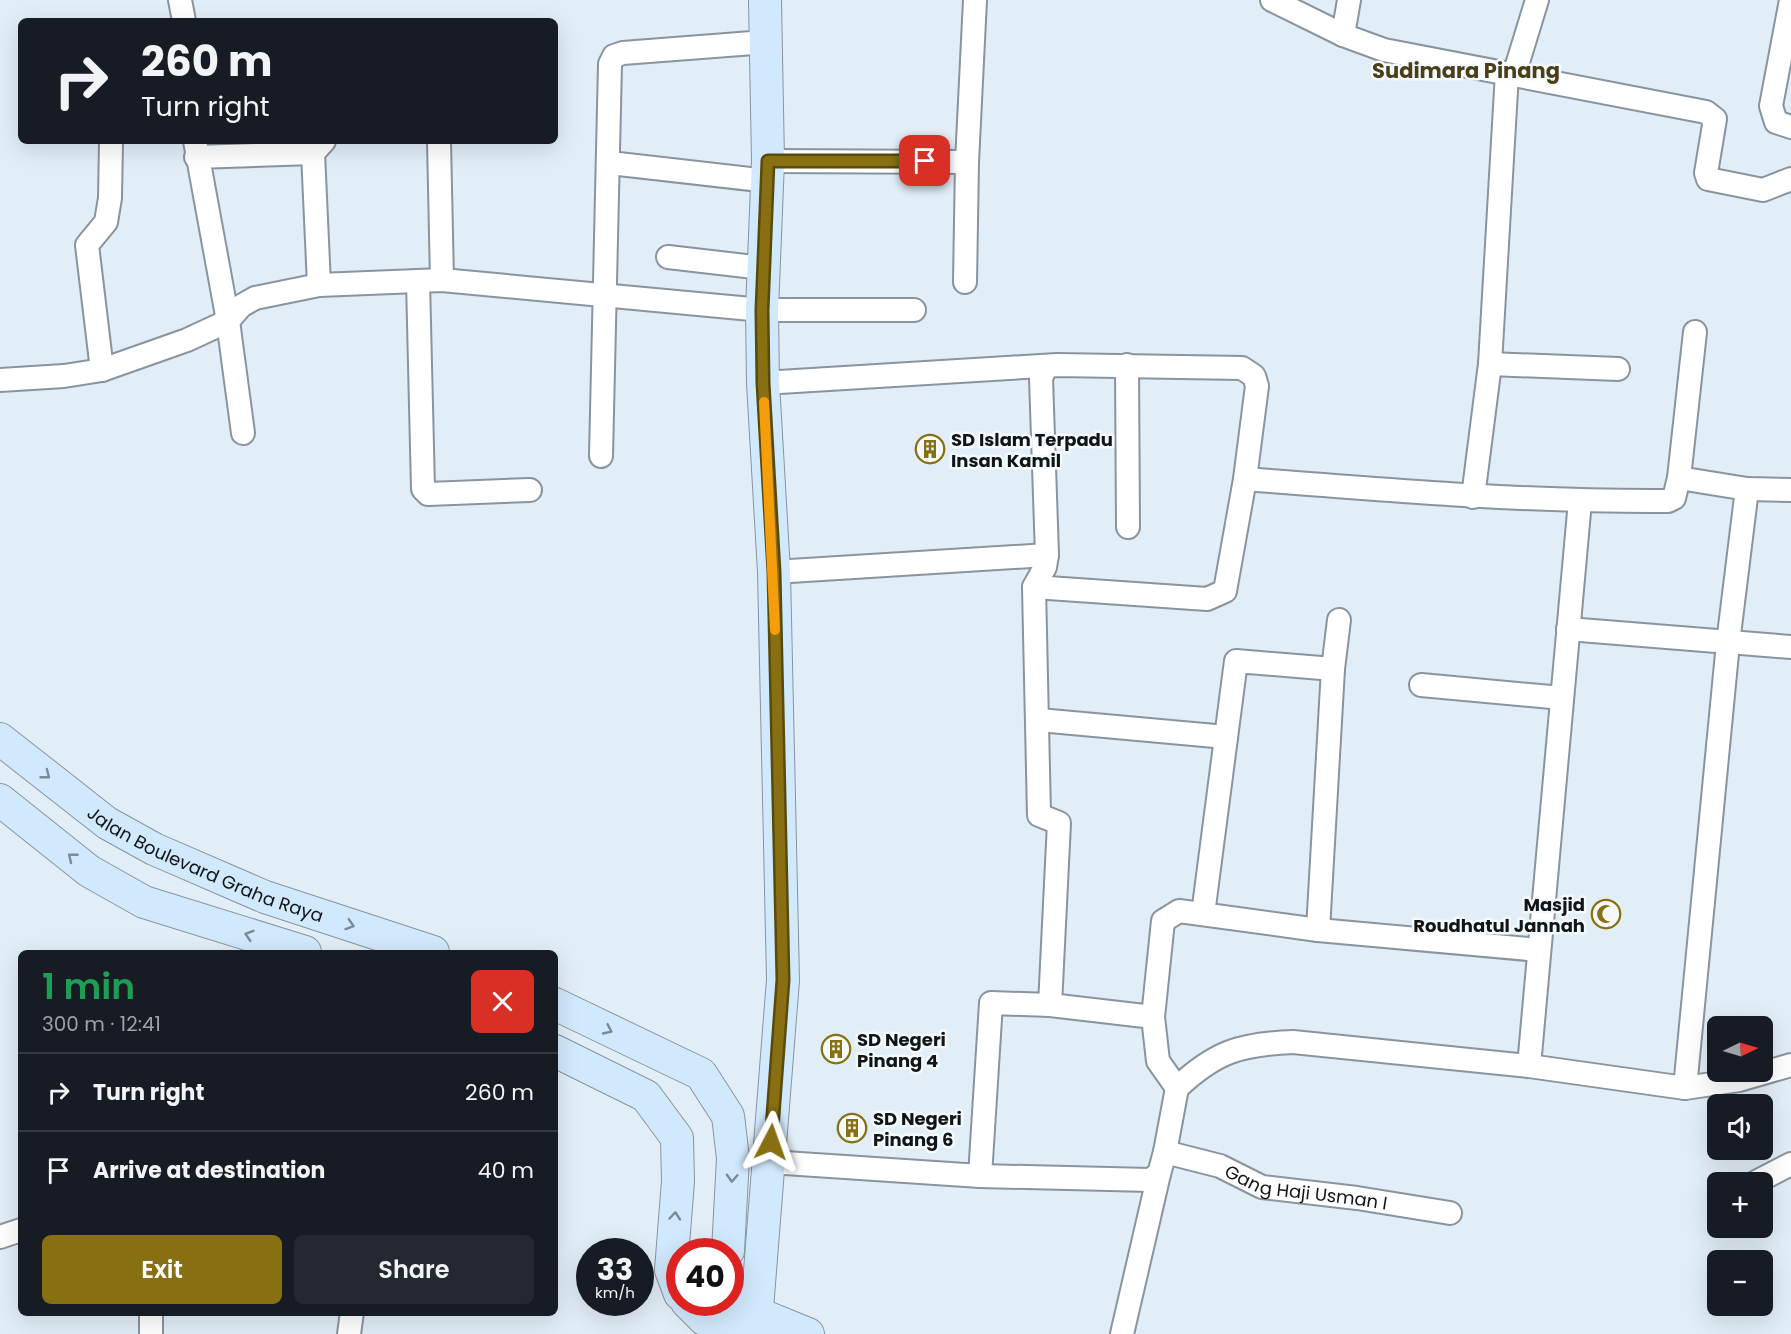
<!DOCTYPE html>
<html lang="en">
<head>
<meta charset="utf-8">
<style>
  body { margin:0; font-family:Poppins,sans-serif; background:#242831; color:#f1f3f6; height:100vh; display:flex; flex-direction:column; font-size:22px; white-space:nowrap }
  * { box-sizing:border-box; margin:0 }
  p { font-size:20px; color:#9ea1a6 }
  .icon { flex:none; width:33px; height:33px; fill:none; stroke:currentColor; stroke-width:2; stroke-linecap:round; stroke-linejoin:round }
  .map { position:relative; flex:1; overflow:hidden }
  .drawer { position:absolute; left:18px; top:950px; width:540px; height:366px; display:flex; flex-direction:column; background:#171b24; border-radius:9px; box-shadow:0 6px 24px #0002 }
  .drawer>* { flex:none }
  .banner { position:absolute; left:18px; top:18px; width:540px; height:126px; border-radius:9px; box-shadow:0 6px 24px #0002; background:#171b24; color:#f1f3f6; overflow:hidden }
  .needle { width:39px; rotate:85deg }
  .tools { position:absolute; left:1707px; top:1016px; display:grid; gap:12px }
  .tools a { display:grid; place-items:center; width:66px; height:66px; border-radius:9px; background:#171b24; box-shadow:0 6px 24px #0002; font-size:30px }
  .speed { position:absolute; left:576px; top:1238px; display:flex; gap:12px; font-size:30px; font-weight:700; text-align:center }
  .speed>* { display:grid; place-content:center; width:78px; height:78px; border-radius:50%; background:#171b24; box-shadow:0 6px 24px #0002; line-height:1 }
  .speed small { font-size:15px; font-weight:400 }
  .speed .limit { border:9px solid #d22; background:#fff; color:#111 }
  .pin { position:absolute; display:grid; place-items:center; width:51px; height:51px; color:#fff; margin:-26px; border-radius:12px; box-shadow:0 3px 9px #0006 }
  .me { position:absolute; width:66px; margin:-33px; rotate:4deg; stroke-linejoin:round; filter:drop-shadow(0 0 4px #0008) }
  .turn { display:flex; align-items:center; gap:21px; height:126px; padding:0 24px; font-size:27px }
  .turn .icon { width:78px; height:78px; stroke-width:2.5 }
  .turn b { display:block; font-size:42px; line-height:51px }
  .round { display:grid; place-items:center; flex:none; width:63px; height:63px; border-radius:9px; background:#242831 }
  .summary { display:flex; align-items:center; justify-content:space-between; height:102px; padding:0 24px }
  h1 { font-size:36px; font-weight:600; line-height:45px; color:#1e9e55 }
  .primary-button { display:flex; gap:12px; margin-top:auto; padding:12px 24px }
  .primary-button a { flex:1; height:69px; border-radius:9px; background:#887012; color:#fff; font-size:24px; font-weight:600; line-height:69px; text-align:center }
  .primary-button a+a { background:#242831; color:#f1f3f6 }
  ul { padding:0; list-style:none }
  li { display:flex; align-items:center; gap:18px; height:78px; padding:0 24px; border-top:2px solid #363941 }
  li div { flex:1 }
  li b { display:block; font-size:22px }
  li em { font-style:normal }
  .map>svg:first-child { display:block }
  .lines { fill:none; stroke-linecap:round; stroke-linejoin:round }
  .street-casing { stroke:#89949e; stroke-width:26 }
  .secondary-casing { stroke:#89949e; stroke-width:34 }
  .street { stroke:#fff; stroke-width:22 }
  .secondary { stroke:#d1e9fc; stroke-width:32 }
  .oneway { stroke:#7b8a95 }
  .route-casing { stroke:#58490c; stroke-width:15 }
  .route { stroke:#887012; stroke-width:10 }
  .slow { stroke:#f59e0b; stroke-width:10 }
  .labels { text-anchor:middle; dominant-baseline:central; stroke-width:5; stroke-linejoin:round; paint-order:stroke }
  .poi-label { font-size:18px; font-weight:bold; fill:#111518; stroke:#f4f9fd; text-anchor:start }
  .street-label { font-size:18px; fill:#111518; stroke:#f4f9fd }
  .quarter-label { font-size:21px; font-weight:bold; fill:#4a3f16; stroke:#f4f9fd }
</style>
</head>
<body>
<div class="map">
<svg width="1791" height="1334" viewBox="0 0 1791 1334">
  <rect width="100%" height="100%" fill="#e1edf7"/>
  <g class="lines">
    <!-- street casing -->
    <g class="street-casing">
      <g id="street">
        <path d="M180 0 184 21"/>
        <path d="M1272 0 1343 35 1384 50 1706 112 1715 119 1706 173 1708 179 1763 190 1791 179"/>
        <path d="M1791 0 1771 106 1776 122 1791 127"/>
        <path d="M1343 35 1349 0"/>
        <path d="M1514 75 1537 0"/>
        <path d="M195 141 228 321 243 433"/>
        <path d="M439 141 442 280"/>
        <path d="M313 153 319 285"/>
        <path d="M196 157 313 153 324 141"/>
        <path d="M768 161 967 162"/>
        <path d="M610 163 768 181"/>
        <path d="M668 257 763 268"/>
        <path d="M418 281 423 489 428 494 530 490"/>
        <path d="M965 282 967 162 975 0"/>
        <path d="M1490 364 1618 369"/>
        <path d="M1127 365 1128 527"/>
        <path d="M1046 367 1041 378 1047 555 1045 567 1034 587 1039 815 1059 823 1050 1005"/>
        <path d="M102 370 87 245 106 222 110 198 111 141"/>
        <path d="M0 380 64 376 102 370 187 340 228 321 241 306 255 298 319 285 442 280 762 310H914"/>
        <path d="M763 383 1057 365 1242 368 1254 376 1257 386 1245 479 1225 591 1207 599 1034 587"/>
        <path d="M601 456 610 64 614 56 623 53 766 42"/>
        <path d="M1679 478 1747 489 1791 490"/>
        <path d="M1245 479C1386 490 1526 502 1668 501L1674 498 1679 478 1695 332"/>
        <path d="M1473 497 1490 364 1507 73"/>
        <path d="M774 572 1047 555"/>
        <path d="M1568 629 1791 647"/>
        <path d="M1421 685 1562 698"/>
        <path d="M1039 720 1226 737"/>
        <path d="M1203 914 1236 661 1333 669"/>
        <path d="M1318 930 1333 669 1339 620"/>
        <path d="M1529 1066 1580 501"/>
        <path d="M1177 1088 1158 1061 1153 1017 1163 921 1179 911 1318 930 1539 950"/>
        <path d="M1685 1088 1728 643 1747 489"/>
        <path id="s1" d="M1165 1152 1220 1166 1262 1187 1357 1198 1450 1213"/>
        <path d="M770 1162 980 1176 1150 1180 1159 1174 1165 1152 1177 1088C1215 1052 1240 1044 1293 1042L1529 1066 1685 1088 1739 1080 1791 1065"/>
        <path d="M980 1176 991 1003 1050 1005 1153 1017"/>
        <path d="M1756 1182 1791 1164"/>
        <path d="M0 1237 21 1230"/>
        <path d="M151 1312V1334"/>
        <path d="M349 1334 352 1312"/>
        <path d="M1122 1334 1159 1174"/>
      </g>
    </g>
    <!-- secondary casing -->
    <g class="secondary-casing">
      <g id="secondary">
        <path id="s2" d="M0 739 107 823 154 849 265 897 433 952"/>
        <path d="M0 800 89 871 144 902 305 952"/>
        <path d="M555 1004 701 1074 728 1116 733 1158 728 1251"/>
        <path d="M555 1051 646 1096 677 1138 678 1181 671 1270 680 1294"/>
        <path d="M730 1295 734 1304 808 1334"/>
        <path d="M687 1302 704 1319 730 1334"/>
        <path d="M755 1334 783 980 774 572 763 383 762 310 768 161 765 0"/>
      </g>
    </g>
    <!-- street -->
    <use href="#street" class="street"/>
    <!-- secondary -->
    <use href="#secondary" class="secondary"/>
  </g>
  <!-- one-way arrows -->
  <defs><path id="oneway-chevron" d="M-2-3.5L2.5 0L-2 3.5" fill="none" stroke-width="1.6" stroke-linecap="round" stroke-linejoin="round" transform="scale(1.5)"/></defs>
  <g class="oneway">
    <use href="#oneway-chevron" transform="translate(46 775) rotate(38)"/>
    <use href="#oneway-chevron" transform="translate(72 857) rotate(-141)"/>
    <use href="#oneway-chevron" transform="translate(350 925) rotate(18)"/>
    <use href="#oneway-chevron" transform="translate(249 935) rotate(-163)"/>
    <use href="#oneway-chevron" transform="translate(608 1030) rotate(25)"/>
    <use href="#oneway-chevron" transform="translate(732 1178) rotate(93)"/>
    <use href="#oneway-chevron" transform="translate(675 1216) rotate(-85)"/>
  </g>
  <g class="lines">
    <!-- route casing -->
    <g class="route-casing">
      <path id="route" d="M771 1142 783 980 774 572 763 383 762 310 768 161H925"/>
    </g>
    <!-- route -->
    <use href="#route" class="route"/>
    <!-- slow -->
    <path class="slow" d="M764 402 775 630"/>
  </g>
  <!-- icons -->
  <defs>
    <g id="building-ring" transform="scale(1.5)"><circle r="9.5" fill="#f4f9fd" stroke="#887012" stroke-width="1.5"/><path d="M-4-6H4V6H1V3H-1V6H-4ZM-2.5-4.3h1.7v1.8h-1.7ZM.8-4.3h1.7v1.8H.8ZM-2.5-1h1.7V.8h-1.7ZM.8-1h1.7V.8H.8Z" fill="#887012"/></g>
    <g id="mosque-ring" transform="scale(1.5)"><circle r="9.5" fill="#f4f9fd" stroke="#887012" stroke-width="1.5"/><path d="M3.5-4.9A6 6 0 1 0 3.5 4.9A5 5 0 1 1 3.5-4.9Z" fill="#887012"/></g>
  </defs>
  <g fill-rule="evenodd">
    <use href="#building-ring" x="930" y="449"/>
    <use href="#mosque-ring" x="1606" y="914"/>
    <use href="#building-ring" x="836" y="1049"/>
    <use href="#building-ring" x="852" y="1128"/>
  </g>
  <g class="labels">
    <!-- poi labels -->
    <g class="poi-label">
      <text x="951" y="439">SD Islam Terpadu<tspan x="951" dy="21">Insan Kamil</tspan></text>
      <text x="1585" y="904" text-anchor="end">Masjid<tspan x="1585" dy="21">Roudhatul Jannah</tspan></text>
      <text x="857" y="1039">SD Negeri<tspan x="857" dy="21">Pinang 4</tspan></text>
      <text x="873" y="1118">SD Negeri<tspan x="873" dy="21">Pinang 6</tspan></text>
    </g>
    <!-- street labels -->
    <g class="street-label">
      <text stroke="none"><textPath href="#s2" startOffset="243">Jalan Boulevard Graha Raya</textPath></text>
      <text stroke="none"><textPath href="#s1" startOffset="147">Gang Haji Usman I</textPath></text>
    </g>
    <!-- quarter labels -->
    <g class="quarter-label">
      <text x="1466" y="70">Sudimara Pinang</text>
    </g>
  </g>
</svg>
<div class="tools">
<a><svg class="needle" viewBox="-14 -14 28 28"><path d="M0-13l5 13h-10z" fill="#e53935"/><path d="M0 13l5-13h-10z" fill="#9ea1a6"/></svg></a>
<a><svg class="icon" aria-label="sound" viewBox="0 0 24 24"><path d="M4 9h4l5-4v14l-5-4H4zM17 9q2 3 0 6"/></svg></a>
<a>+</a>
<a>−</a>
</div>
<div class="speed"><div>33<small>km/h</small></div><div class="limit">40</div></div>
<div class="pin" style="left:925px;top:161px;background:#d93025"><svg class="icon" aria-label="arrive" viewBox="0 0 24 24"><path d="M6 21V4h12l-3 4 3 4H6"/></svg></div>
<svg class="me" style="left:771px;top:1142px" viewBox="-20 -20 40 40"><path d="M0-17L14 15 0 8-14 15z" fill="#887012" stroke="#fff" stroke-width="4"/></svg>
<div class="banner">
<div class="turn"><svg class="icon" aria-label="right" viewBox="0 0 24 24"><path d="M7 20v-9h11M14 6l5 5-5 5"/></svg><div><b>260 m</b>Turn right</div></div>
</div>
<section class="drawer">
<div class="summary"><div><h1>1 min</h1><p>300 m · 12:41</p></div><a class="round" style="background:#d93025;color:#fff"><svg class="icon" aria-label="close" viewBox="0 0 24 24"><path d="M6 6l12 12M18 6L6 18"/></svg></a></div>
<ul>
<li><svg class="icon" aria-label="right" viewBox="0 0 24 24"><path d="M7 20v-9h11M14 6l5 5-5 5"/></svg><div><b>Turn right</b></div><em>260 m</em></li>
<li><svg class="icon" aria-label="arrive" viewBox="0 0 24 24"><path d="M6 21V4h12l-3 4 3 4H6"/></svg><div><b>Arrive at destination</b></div><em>40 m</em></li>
</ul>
<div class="primary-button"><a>Exit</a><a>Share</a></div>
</section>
</div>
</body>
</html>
